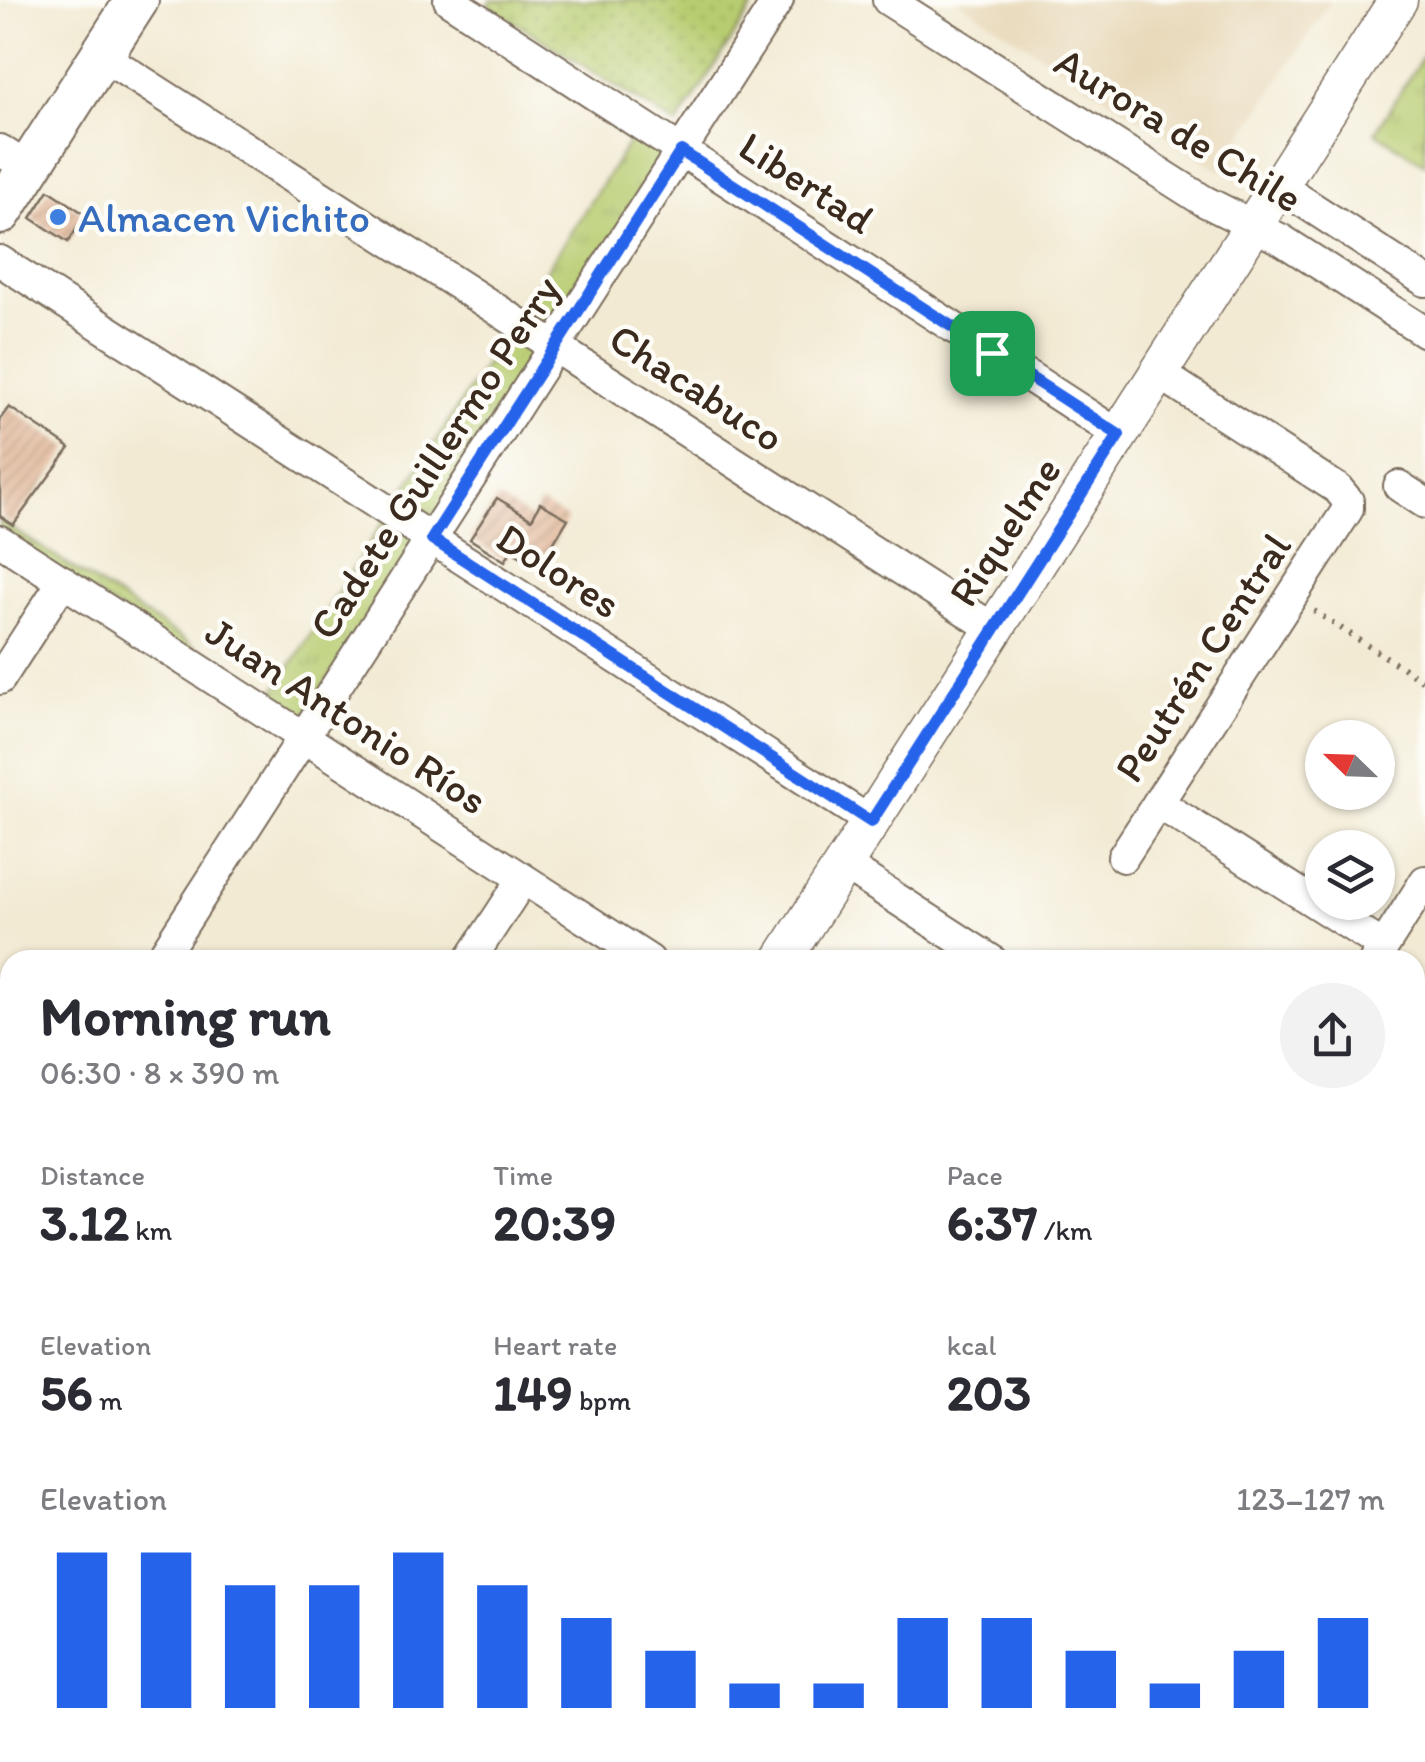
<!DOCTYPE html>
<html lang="en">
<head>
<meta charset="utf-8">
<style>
  :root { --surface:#fff; --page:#f2f2f3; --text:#2b2b33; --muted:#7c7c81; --accent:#2563eb }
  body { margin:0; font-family:Itim,sans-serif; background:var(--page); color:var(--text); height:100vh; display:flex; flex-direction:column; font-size:38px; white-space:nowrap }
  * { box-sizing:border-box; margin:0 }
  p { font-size:32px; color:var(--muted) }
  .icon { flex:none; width:55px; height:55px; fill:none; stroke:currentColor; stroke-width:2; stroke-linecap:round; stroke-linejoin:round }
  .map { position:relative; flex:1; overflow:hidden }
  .details { position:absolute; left:0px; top:950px; width:1425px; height:812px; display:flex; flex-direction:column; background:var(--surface); border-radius:30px 30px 0 0; box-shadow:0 2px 8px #0004 }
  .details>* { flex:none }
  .needle { width:65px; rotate:293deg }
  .controls { position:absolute; left:1305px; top:720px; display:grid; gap:20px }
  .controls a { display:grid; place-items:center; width:90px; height:90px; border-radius:50%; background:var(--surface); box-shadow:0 2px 8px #0004; font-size:50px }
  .pin { position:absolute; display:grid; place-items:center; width:85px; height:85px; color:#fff; margin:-42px; border-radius:20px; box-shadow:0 5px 15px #0006 }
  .round { display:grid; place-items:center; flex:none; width:105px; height:105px; border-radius:52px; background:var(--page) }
  .overview { display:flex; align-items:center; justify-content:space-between; height:170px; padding:0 40px }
  h1 { font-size:55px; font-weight:700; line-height:75px }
  .figures { display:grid; grid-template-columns:repeat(3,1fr); gap:15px; height:170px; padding:10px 40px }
  .figures div { display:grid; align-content:center }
  .figures b { font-size:50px; font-weight:700 }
  .figures small { font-size:28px; font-weight:400 }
  .figures p { font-size:28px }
  .chart { height:280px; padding:20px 40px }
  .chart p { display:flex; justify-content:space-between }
  .chart svg { width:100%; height:180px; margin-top:10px; stroke:var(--accent); stroke-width:6 }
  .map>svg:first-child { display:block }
  .built { fill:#e8d9ba }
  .grass { fill:url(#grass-tufts); stroke:#797b47; stroke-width:2.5 }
  .park { fill:url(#park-dots); stroke:#797b47; stroke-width:2.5 }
  .pitch { fill:#b7cc70; stroke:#797b47; stroke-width:2.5 }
  .building { fill:url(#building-hatch) }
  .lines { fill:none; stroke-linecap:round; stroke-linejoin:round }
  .minor-casing { stroke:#7b6d5d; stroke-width:34 }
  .tertiary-casing { stroke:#7b6d5d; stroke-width:41 }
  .secondary-casing { stroke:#7b6d5d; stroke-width:46 }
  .path { stroke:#7b6d5d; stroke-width:6; stroke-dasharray:2.5 8; stroke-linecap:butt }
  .minor { stroke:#fff; stroke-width:30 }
  .tertiary { stroke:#fff; stroke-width:38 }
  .secondary { stroke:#fff; stroke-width:42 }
  .route-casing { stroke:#fff; stroke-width:20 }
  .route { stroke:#2563eb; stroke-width:12 }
  .shop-dot { fill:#3f7fe0; stroke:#fdfcf7; stroke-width:4 }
  .labels { text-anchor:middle; stroke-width:9; stroke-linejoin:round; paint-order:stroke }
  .street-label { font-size:42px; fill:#3b2a1e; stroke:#fdfcf7 }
  .shop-label { font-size:42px; fill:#366cbe; stroke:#fdfcf7; text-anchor:start }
</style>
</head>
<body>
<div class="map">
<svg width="1425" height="1762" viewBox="0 0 1425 1762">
  <defs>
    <pattern id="grass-tufts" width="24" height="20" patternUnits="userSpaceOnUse" patternTransform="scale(2.5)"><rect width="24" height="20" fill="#b7cc70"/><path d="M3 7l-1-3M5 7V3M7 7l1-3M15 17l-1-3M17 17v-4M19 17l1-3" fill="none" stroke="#9eaf61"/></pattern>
    <pattern id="park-dots" width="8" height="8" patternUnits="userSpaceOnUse" patternTransform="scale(2.5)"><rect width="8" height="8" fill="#b7cc70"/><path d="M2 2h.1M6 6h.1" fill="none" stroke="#9eaf61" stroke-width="1.8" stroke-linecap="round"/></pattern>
    <pattern id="building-hatch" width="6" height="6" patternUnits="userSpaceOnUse" patternTransform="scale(2.5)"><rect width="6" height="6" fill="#e0b494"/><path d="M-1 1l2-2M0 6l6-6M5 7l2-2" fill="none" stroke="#b79378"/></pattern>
  </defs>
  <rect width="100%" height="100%" fill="#fdfcf7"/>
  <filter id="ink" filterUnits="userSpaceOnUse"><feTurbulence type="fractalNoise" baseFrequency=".01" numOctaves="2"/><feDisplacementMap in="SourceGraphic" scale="20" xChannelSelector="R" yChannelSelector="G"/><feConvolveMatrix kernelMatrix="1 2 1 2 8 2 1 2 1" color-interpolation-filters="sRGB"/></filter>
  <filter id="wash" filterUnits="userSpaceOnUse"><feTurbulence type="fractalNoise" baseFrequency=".0048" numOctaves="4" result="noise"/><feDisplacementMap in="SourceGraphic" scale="40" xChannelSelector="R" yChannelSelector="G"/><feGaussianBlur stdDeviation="2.25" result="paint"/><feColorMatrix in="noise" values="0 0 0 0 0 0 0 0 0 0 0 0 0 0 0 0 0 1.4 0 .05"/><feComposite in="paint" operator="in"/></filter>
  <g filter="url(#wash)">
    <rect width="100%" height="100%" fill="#f2ead3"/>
    <g class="built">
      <path d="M957,0H1331L1220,171Z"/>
      <path d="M10,1668V1752H642L657,1762H0V1684Z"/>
    </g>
    <g class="grass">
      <path d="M1425,53V164L1375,132Z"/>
      <path d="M633,136L670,153L298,726L0,533V521L271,696Z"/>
      <path d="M0,1288L10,1294V1380L0,1373Z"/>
    </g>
    <path class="park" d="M491,0H757L677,125L488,5Z"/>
    <path class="pitch" d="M1415,1156L1425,1163V1268L1415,1262Z"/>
    <g id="blocks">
      <g class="building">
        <path d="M49,190L86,215L68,242L31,218Z"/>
        <path d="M9,407L70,448L13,525L0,516V419Z"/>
        <path d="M497,498L532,519L540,503L568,519L539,567L511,551L505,561L470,539Z"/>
        <path d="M152,1752H322L337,1762H146Z"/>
        <path d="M350,1752H396L411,1762H365Z"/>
        <path d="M419,1752H459L453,1762H413Z"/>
        <path d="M509,1752H599L614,1762H523Z"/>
      </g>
    </g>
  </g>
  <g filter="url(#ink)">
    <use href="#blocks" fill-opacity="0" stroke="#7b6d5d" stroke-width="2.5"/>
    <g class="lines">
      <g class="minor-casing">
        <g id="minor">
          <path d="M449,0L1119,435"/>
          <path d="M888,0L1204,201L1282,240L1425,332"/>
          <path d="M101,55L994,629"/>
          <path d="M0,150L29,169"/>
          <path d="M1279,186L1425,281"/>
          <path d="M0,261L871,822"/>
          <path d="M1399,486L1425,503"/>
          <path d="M0,541L649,960"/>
          <path d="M0,679L63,581"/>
          <path d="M1158,803L1383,946"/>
          <path d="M1123,857L1348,509V501L1338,489L1159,373"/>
          <path d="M843,864L991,960"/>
          <path d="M160,960L778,0"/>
          <path d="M470,960L523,879"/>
          <path d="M1375,960L1425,881"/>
          <path d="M1415,1101L1425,1107"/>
          <path d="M0,1210L10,1194"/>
          <path d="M1415,1310L1425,1316"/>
          <path d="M1415,1514L1425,1521"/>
          <path d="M0,1581L10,1565"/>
          <path d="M1415,1719L1425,1726"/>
          <path d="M1156,1752L1171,1762"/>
          <path d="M865,1762L871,1752"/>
        </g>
      </g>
      <g class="tertiary-casing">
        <g id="tertiary">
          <path d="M782,960L1398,0"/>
          <path d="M0,1260L10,1267"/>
          <path d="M768,1752L782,1762"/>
        </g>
      </g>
      <g class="secondary-casing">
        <path id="secondary" d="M0,213L137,0"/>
      </g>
      <path class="path" d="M1314,611L1425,682"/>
      <use href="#minor" class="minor"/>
      <use href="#tertiary" class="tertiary"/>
      <use href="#secondary" class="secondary"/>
    </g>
  </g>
  <g class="lines" filter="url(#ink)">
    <g class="route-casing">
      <path id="route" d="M681,151L1119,435L871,822L432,539Z"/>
    </g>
    <use href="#route" class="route"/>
  </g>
  <circle class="shop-dot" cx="58" cy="217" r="10"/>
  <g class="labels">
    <g class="street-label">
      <text transform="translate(1179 129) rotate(31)" y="15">Aurora de Chile</text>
      <text transform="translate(807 182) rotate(33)" y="15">Libertad</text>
      <text transform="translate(697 387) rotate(33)" y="15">Chacabuco</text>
      <text transform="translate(434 457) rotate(-57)" y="15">Cadete Guillermo Perry</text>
      <text transform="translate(1004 531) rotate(-57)" y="15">Riquelme</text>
      <text transform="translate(559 570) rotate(33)" y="15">Dolores</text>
      <text transform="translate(1202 657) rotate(-57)" y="15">Peutrén Central</text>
      <text transform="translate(347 715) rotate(33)" y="15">Juan Antonio Ríos</text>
    </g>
    <g class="shop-label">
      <text x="78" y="232">Almacen Vichito</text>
    </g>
  </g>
</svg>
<div class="controls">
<a><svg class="needle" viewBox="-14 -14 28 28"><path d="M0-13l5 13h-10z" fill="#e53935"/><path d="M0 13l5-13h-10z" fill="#7c7c81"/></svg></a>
<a><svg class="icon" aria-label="layers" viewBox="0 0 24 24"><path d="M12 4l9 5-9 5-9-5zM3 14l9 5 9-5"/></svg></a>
</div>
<div class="pin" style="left:992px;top:353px;background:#1e9e55"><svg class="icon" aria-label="arrive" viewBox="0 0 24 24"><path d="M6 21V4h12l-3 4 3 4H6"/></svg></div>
<section class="details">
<div class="overview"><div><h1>Morning run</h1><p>06:30 · 8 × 390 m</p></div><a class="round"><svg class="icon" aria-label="share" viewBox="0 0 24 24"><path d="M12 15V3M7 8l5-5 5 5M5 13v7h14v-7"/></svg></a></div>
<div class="figures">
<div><p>Distance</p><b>3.12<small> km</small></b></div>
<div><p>Time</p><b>20:39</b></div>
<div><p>Pace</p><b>6:37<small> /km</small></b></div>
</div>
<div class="figures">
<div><p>Elevation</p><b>56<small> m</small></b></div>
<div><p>Heart rate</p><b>149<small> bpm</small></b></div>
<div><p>kcal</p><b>203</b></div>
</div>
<div class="chart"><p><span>Elevation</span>123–127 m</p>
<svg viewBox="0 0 160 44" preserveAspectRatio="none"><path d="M5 44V6M15 44V6M25 44V14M35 44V14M45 44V6M55 44V14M65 44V22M75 44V30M85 44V38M95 44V38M105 44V22M115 44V22M125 44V30M135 44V38M145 44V30M155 44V22"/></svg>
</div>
</section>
</div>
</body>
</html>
